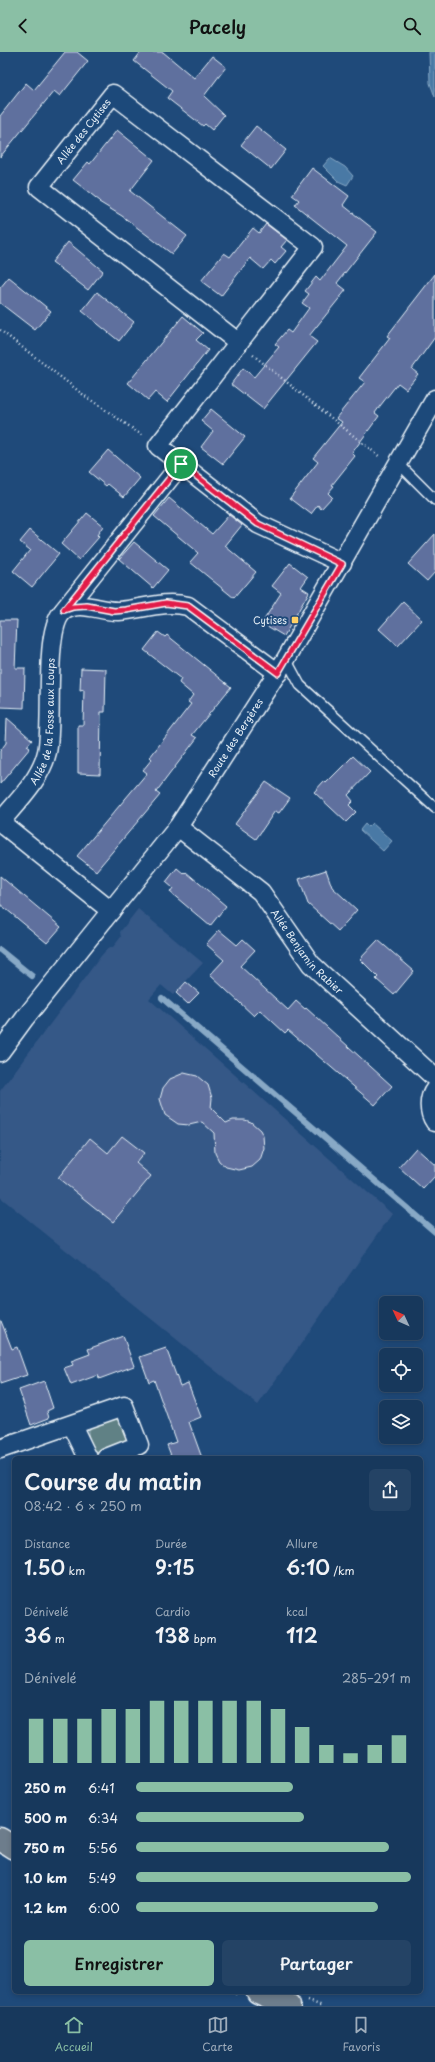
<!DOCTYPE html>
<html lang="fr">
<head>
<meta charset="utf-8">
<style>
  :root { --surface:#17385c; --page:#244365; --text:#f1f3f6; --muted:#9eacbb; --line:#365272; --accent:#8abfa5 }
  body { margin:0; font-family:"Playpen Sans",sans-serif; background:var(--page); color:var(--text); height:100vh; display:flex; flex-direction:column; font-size:15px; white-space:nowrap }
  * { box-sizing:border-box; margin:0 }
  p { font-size:13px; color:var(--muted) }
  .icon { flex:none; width:22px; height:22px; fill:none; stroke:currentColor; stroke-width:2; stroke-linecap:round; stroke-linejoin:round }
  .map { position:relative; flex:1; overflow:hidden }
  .drawer { position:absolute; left:12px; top:1404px; width:411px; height:538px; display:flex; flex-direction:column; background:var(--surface); border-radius:6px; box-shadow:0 2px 6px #0003,0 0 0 1px var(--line) }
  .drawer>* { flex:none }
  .needle { width:26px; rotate:314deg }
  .tools { position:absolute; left:379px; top:1244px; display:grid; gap:8px }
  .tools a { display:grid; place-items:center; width:44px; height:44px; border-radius:6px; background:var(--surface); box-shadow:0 2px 6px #0003,0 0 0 1px var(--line); font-size:20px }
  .pin { position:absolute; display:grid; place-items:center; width:34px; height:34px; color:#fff; margin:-17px; border:2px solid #fff; border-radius:50%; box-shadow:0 1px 4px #0007 }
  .round { display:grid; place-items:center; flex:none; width:42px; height:42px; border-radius:6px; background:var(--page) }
  .summary { display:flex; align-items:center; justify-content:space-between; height:68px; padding:0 12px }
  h1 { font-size:22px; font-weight:600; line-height:30px }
  .metrics { display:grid; grid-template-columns:repeat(3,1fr); gap:6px; height:68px; padding:4px 12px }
  .metrics div { display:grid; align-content:center }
  .metrics b { font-size:20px; font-weight:600 }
  .metrics small { font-size:11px; font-weight:400 }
  .metrics p { font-size:11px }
  .chart { height:112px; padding:8px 12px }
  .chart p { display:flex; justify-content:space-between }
  .chart svg { width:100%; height:72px; margin-top:4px; stroke:var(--accent); stroke-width:6 }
  .action { display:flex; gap:8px; margin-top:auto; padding:8px 12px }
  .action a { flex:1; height:46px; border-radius:6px; background:var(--accent); color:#111; font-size:16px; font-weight:600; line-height:46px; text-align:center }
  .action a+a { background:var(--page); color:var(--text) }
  ul { padding:0 12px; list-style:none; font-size:13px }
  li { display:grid; grid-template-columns:64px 48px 1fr; align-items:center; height:30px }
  li i { height:10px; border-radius:5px; background:var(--accent) }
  header { display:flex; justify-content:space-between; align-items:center; height:52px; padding:0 12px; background:var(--accent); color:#111; font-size:18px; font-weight:600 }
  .tab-bar { display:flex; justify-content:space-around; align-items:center; height:56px; border-top:1px solid var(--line); background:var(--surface); font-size:11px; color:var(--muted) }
  .tab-bar a { display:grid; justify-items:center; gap:2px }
  .tab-bar .on { color:var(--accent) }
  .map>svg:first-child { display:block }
  .built { fill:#365887 }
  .green { fill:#608185; stroke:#a4b9be }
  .water { fill:#4879a5; stroke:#88a9c6 }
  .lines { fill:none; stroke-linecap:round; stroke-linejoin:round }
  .stream { stroke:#88a9c6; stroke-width:6 }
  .building { fill:#5f6f9e; stroke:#e8f1f8 }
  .service-casing { stroke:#e8f1f8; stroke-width:12 }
  .minor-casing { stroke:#e8f1f8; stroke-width:21 }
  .primary-casing { stroke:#e8f1f8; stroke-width:25 }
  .path { stroke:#e8f1f8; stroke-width:2.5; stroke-dasharray:1 3; stroke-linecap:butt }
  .service { stroke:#1f4a7a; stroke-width:9 }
  .minor { stroke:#1f4a7a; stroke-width:18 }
  .primary { stroke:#6d7d8c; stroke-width:22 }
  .route-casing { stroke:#fff; stroke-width:8 }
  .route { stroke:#e11d48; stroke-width:5 }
  .poi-dot { fill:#ffd166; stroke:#1f4a7a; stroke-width:1.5 }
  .labels { text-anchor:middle; stroke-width:4; stroke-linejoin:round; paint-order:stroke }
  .street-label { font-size:10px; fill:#e8f1f8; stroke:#1f4a7a }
  .poi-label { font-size:10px; fill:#e8f1f8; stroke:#1f4a7a; text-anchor:end }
</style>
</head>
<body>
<header><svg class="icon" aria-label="back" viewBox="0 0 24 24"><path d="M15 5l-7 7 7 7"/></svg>Pacely<svg class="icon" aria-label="search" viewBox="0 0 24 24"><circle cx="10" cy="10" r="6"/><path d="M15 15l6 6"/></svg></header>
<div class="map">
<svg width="435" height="1954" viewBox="0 0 435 1954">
  <rect width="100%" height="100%" fill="#1f4a7a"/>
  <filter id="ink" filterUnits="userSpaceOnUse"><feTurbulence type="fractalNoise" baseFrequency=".025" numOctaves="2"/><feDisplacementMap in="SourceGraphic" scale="8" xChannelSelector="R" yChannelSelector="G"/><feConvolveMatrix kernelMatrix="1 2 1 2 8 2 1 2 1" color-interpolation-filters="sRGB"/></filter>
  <g filter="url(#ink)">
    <path class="built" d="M138,857L203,911L173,943L161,933L149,947L392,1162L258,1353L0,1145V1039L101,904L109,895H113L121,885L120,880Z"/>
    <path class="green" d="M118,1363L123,1367L129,1388L102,1401H97C91,1395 87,1383 88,1375Z"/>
    <g class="water">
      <path d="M429,0H435V45L430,31Z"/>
      <path d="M330,106L345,115L353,124L347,133L338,129L323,114Z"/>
      <path d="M372,771L392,789L383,799L360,778L365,772L368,775Z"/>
    </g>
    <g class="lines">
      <g class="stream">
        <path d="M0,898L32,924"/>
        <path d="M162,946L435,1180"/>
      </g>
    </g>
    <g class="building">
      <path d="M65,0H77L88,9L60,44L54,39L0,105V64L26,31L34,38Z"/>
      <path d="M141,0H163L194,26L212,4L226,15L204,44L224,63L212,78L205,72L203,74L167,46L172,39L134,9Z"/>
      <path d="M256,74L286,98L271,117L241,93Z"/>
      <path d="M117,78L154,108L130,139L187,184L172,202L122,164L99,150L100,149L73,128L88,110L90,112Z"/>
      <path d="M312,116L349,144L343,153L377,180L337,231L346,238L309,284L317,290L263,357L231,332L243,316L254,325L273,302L279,295L275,292L287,278L291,281L309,256L302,251L309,242L305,239L316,225L320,229L347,194L295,153L299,148L292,143Z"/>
      <path d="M266,172L287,188L281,195L286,199L275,212L271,208L263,217L250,206L221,244L201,229L224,201L230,205L253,176L259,181Z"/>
      <path d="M68,190L103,219L88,238L52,210Z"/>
      <path d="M435,222V285L412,317L418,322L406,337L398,331L380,354L375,361L379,364L352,401L355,404L332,433L334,434L328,441L332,445L321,457L318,453L311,462L290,446L318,410L313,406L342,370L336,366L365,330L359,326L390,286L387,284Z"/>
      <path d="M9,225L51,259L35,278L0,251V236Z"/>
      <path d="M97,240L134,270L119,289L82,259Z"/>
      <path d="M183,264L203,281L196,288L208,298L167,350L155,340L148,348L128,331Z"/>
      <path d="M211,357L245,385L223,412L201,395L213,379L201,369Z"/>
      <path d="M108,398L140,426L124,445L108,432L106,434L89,420Z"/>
      <path d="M169,446L212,482L229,463L242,473L225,494L256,520L234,546L190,510L198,501L154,464Z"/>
      <path d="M87,461L103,474L97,483L99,485L79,508L61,492Z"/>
      <path d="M30,478L59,502L32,535L13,519L30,498L20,490Z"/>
      <path d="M435,482V520L427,529L408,512Z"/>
      <path d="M134,490L168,518L153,536L119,507Z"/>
      <path d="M290,511L308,525L301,535L309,540L284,584L262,571L281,541L272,534Z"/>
      <path d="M403,550L422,568L398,594L379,577Z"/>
      <path d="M0,568H17L15,616H25L24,656L0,655Z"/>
      <path d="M158,580L165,585L167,583L231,635L192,683L197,686L156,740L160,743L96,819L77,804L147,721L143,718L152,707L150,705L191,652L188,650L193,643L179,631L181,627L144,598Z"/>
      <path d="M81,616L106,617L105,660H101L100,722L78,721V673H83L84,638L80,639Z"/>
      <path d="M7,666L32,688L27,694L30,696L0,732V699L6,691Z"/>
      <path d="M353,704L370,720L348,743L353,749L349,753L356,760L346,770L314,740L324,729L326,731Z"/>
      <path d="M266,730L290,746L279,761L275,759L256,787L235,772Z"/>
      <path d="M177,816L184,822L186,820L226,854L210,874L170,840L173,836L166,830Z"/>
      <path d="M326,818L332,835L357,858L338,879L308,852L299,827Z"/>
      <path d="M0,824L61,875L47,891L0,852Z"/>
      <path d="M219,878L237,893L243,887L255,898L240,914L288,958L296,949L305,957L306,956L392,1034L375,1053L288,978L285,981L260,958L254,964L210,923L224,908L206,892Z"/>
      <path d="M378,888L414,919L394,943L376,927L378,925L360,907Z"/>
      <path d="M186,930L199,941L188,952L176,941Z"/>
      <path d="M184,1021L197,1024L208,1033L212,1046L211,1056L226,1071L233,1068H245L251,1070L260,1078L263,1084L264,1096L260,1108L252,1115L239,1118L226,1115L219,1109L215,1101L214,1081L202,1070L189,1073L178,1072L165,1063L160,1047L163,1036L170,1027Z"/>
      <path d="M122,1084L144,1101L136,1111L151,1124L113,1170L58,1126L90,1086L108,1101Z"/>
      <path d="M416,1096L435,1113V1124L423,1137L399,1115Z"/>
      <path d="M0,1269H1L12,1297L17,1295L27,1323L0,1332Z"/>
      <path d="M123,1284L134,1314L99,1327L98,1323L71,1333L64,1316L73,1313L71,1309L90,1302L88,1297Z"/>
      <path d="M166,1296L180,1334L188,1331L201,1365L189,1370L202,1406H172L167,1393L176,1390L154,1328L149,1330L140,1305Z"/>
      <path d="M44,1329L53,1356L47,1359L49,1366L31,1373L19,1338Z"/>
    </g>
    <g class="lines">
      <g class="service-casing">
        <g id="service">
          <path d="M399,412L435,448"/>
          <path d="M286,607L300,633L435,756"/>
        </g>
      </g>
      <g class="minor-casing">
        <g id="minor">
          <path id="s1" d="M239,291L39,135L113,42L313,195L158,394L258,472L342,511"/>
          <path d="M64,558L181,412"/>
          <path id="s2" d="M178,775L261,840L311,912L435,1026"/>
          <path id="s3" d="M111,859L0,770C17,750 41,727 47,700C54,671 42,572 65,558C81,548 102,560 119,559C143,557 164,548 188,554L278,621"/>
          <path id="s4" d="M0,1000L25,966L178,775L286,607L435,347"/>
          <path d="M435,1037C428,1046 428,1060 435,1070"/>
          <path d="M72,1373L88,1406"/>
          <path d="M0,1397L124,1354L139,1393L106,1406"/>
        </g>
      </g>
      <g class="primary-casing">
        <g id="primary">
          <path d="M0,1787L14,1796"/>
          <path d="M258,1940L289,1954"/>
        </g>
      </g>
      <g class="path">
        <path d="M0,278L85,344L142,383"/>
        <path d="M253,303L380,405"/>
        <path d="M232,1940L238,1943"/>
        <path d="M308,1949L323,1954"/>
      </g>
      <use href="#service" class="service"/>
      <use href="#minor" class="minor"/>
      <use href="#primary" class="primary"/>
    </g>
  </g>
  <g class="lines" filter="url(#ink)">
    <g class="route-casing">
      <path id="route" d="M181,412L258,472L342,512L278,621L188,554L166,551L126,558L114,559L87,554L73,555L64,558Z"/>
    </g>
    <use href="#route" class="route"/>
  </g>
  <rect class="poi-dot" x="291" y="564" width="8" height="8" rx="2"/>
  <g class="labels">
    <g class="street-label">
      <text dy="4" stroke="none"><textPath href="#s1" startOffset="325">Allée des Cytises</textPath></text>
      <text dy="4" stroke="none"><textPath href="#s3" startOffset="257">Allée de la Fosse aux Loups</textPath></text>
      <text dy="4" stroke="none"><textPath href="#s4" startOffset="393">Route des Bergères</textPath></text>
      <text dy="4" stroke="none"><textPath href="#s2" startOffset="181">Allée Benjamin Rabier</textPath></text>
    </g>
    <g class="poi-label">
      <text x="287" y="572">Cytises</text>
    </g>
  </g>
</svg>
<div class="tools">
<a><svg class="needle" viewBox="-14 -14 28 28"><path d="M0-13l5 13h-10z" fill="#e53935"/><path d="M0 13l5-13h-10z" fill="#9eacbb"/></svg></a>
<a><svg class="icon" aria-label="locate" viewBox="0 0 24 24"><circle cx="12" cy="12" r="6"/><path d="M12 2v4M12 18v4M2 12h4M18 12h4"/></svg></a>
<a><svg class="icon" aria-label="layers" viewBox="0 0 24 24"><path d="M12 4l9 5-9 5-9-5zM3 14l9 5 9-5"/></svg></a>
</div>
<div class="pin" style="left:181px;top:412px;background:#1e9e55"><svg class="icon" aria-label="arrive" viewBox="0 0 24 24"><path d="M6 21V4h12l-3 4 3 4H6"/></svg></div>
<section class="drawer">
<div class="summary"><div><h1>Course du matin</h1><p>08:42 · 6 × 250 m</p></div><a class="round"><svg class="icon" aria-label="share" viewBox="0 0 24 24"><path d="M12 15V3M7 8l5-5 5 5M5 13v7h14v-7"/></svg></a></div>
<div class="metrics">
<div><p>Distance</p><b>1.50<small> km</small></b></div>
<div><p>Durée</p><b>9:15</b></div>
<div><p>Allure</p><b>6:10<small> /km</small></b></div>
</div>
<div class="metrics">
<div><p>Dénivelé</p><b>36<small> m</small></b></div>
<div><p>Cardio</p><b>138<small> bpm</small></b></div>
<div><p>kcal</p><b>112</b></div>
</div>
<div class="chart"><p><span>Dénivelé</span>285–291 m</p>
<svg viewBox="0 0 160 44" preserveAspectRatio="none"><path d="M5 44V17M15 44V17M25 44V17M35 44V11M45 44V11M55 44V6M65 44V6M75 44V6M85 44V6M95 44V6M105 44V11M115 44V22M125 44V33M135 44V38M145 44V33M155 44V27"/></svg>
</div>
<ul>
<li><b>250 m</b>6:41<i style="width:57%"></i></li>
<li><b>500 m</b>6:34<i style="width:61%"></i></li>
<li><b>750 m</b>5:56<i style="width:92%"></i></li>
<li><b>1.0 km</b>5:49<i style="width:100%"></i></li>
<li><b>1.2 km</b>6:00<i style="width:88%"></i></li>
</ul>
<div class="action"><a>Enregistrer</a><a>Partager</a></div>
</section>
</div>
<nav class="tab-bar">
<a class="on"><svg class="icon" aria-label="home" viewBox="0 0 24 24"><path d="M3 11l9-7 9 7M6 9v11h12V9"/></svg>Accueil</a>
<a><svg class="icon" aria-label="map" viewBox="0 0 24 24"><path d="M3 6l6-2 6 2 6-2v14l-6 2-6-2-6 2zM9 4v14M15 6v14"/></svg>Carte</a>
<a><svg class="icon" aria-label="saved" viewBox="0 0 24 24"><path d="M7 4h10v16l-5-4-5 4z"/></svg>Favoris</a>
</nav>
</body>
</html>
